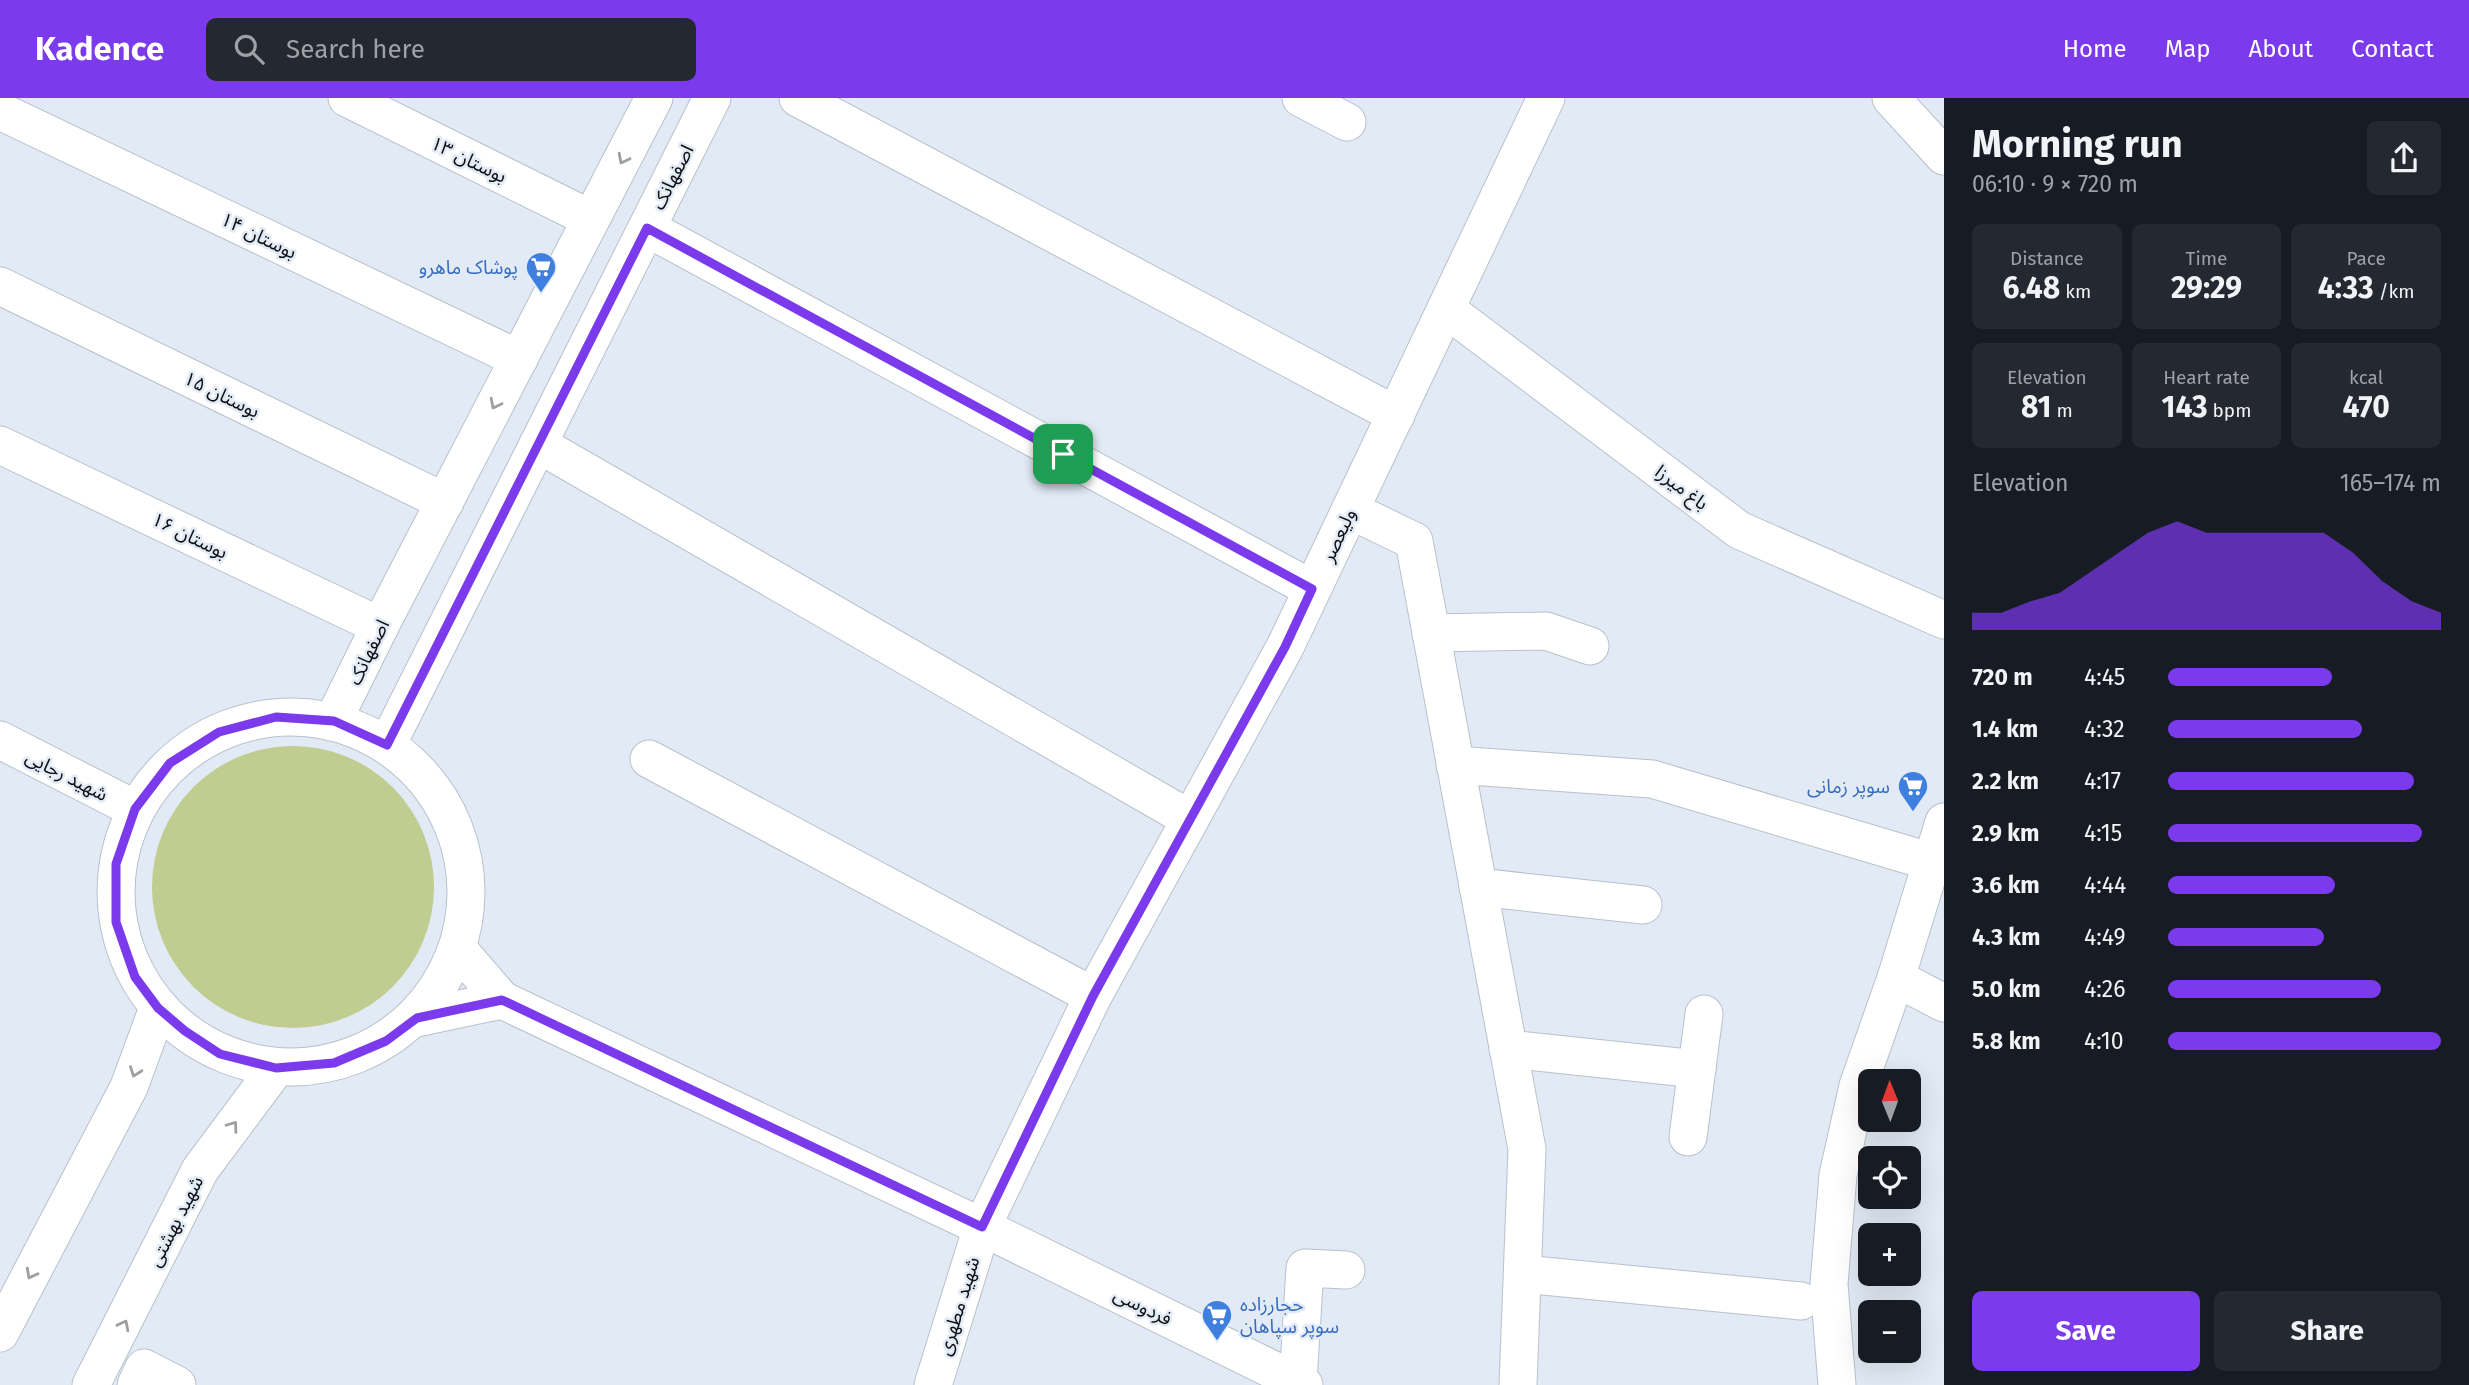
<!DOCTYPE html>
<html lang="en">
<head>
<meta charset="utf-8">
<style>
  :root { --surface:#171b24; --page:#242831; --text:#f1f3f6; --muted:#9ea1a6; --accent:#7c3aed }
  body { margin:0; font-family:"Fira Sans","Noto Sans Arabic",sans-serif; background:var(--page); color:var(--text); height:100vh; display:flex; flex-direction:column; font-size:26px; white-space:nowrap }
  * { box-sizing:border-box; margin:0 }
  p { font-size:23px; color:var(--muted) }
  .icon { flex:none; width:38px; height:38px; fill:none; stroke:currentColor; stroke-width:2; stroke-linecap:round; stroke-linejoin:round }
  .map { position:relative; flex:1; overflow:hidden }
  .details { display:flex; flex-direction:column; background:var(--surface); width:525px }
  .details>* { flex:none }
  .needle { width:46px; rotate:359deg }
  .controls { position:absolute; left:1858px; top:971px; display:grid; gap:14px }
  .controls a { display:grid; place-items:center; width:63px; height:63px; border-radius:10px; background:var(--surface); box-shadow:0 7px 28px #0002; font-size:35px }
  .pin { position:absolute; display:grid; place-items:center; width:60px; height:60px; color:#fff; margin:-30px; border-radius:14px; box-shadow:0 4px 10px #0006 }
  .round { display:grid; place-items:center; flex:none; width:74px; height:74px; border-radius:10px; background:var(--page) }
  .summary { display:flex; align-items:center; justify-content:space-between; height:119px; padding:0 28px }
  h1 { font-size:38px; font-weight:700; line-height:52px }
  .metrics { display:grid; grid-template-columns:repeat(3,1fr); gap:10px; height:119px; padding:7px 28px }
  .metrics div { display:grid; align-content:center; border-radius:10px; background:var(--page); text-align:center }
  .metrics b { font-size:30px; font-weight:700 }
  .metrics small { font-size:19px; font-weight:400 }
  .metrics p { font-size:19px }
  .chart { height:196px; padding:14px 28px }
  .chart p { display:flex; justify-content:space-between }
  .chart svg { width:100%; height:126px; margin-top:7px; fill:var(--accent); opacity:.7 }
  .action { display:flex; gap:14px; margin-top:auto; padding:14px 28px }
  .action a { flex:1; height:80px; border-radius:10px; background:var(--accent); color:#fff; font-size:28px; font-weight:700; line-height:80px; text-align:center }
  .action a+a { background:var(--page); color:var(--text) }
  ul { padding:0 28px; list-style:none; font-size:23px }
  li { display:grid; grid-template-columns:112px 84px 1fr; align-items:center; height:52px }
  li i { height:18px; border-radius:9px; background:var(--accent) }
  header { display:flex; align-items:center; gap:42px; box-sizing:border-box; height:98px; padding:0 35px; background:var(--accent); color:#fff }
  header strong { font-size:33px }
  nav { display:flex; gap:38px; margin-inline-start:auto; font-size:24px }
  .search { width:490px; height:63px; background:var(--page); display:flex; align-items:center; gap:18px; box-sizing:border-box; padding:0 24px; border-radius:10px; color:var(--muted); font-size:26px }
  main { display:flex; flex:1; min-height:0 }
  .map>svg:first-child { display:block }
  .green { fill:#c0cc90 }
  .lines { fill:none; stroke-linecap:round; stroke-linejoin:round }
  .minor-casing { stroke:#b8c1ca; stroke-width:39 }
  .minor { stroke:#fff; stroke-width:37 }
  .oneway { stroke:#9e9fa1 }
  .route-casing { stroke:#fff; stroke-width:14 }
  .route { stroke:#7c3aed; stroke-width:9 }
  .labels { text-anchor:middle; stroke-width:5; stroke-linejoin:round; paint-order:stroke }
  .street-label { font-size:19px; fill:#0d1013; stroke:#e2ebf5 }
  .shop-label { font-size:19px; fill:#366cbe; stroke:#e2ebf5; text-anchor:end }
</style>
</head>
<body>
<header>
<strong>Kadence</strong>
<div class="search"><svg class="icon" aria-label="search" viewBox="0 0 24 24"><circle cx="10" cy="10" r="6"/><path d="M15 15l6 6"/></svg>Search here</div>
<nav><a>Home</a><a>Map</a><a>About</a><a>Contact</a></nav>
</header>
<main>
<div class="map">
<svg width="1944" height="1287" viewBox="0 0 1944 1287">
  <rect width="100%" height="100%" fill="#e2ebf5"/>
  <circle class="green" cx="293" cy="789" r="141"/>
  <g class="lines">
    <g class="minor-casing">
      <g id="minor">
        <path d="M347,0L591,121"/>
        <path d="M798,0L1396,317"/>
        <path d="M1301,0L1347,24"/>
        <path d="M1891,0L1944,58"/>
        <path d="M0,13L519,261"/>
        <path d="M647,130L1312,491"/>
        <path d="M0,188L445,404"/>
        <path d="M1446,211L1739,432L1944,522"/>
        <path d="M538,346L1190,721"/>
        <path d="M0,347L380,528"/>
        <path d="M1350,412L1414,443L1527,1051L1518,1287"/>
        <path d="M1431,535L1546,533L1590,548"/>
        <circle cx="291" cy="794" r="175"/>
        <path d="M333,623L380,528L654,0"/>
        <path d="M0,642L135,711"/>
        <path d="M387,647L712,0"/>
        <path d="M649,661L1093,898"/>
        <path d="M1455,667L1652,681L1932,764L1944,769"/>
        <path d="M1478,789L1643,807"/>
        <path d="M458,851L502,902L982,1129L1304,1287"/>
        <path d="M1896,880L1944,905"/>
        <path d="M417,920L502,902"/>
        <path d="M1508,951L1697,971"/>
        <path d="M1688,1039L1704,916"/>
        <path d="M1523,1176L1801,1203"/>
        <path d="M0,1235L129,989L158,910"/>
        <path d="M1298,1284L1305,1170L1346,1172"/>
        <path d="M91,1287L200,1072L276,970"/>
        <path d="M136,1287L144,1270L177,1287"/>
        <path d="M933,1287L982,1129L1093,898L1285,549L1546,0"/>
        <path d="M1837,1287L1829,1186L1838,1077L1858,988L1896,880L1944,724"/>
      </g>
    </g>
    <use href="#minor" class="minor"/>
  </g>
  <defs><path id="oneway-chevron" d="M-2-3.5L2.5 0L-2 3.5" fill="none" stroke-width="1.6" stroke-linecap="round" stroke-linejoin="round" transform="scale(1.75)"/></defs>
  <g class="oneway">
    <use href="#oneway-chevron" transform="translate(623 61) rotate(117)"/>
    <use href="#oneway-chevron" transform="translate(495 306) rotate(117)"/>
    <use href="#oneway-chevron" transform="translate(135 974) rotate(110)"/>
    <use href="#oneway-chevron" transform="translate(233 1028) rotate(-54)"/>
    <use href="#oneway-chevron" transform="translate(31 1176) rotate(118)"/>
    <use href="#oneway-chevron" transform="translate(124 1227) rotate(-63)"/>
  </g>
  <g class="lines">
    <g class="route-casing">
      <path id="route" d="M647,130L1312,491L1285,549L1093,898L982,1129L502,902L417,920L386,943L334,965L276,970L220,956L185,933L158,910L135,879L116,824V766L135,711L170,665L219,634L276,619L334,623L387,647Z"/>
    </g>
    <use href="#route" class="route"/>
  </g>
  <defs>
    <g id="supermarket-pin" transform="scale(1.575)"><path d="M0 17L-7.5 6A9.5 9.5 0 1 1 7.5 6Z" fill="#3f7fe0" stroke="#e2ebf5"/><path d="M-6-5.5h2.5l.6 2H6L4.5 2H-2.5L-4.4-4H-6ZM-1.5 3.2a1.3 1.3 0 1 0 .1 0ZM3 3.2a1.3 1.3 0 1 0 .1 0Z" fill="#fff"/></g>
  </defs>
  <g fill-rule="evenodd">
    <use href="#supermarket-pin" x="541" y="169"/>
    <use href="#supermarket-pin" x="1913" y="688"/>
    <use href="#supermarket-pin" x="1217" y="1217"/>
  </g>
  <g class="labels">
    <g class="street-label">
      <text transform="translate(469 61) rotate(26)" y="7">بوستان ۱۳</text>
      <text transform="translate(672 79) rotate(-63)" y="7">اصفهانک</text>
      <text transform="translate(259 137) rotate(26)" y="7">بوستان ۱۴</text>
      <text transform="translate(222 296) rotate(26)" y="7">بوستان ۱۵</text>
      <text transform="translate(1682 389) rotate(37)" y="7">باغ میرزا</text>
      <text transform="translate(190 437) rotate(26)" y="7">بوستان ۱۶</text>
      <text transform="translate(1338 437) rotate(-65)" y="7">ولیعصر</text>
      <text transform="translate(368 554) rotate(-64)" y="7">اصفهانک</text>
      <text transform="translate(67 677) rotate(27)" y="7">شهید رجایی</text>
      <text transform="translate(175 1123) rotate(-63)" y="7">شهید بهشتی</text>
      <text transform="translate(958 1208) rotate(-73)" y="7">شهید مطهری</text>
      <text transform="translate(1143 1208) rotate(26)" y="7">فردوسی</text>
    </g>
    <g class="shop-label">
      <text x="518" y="176">پوشاک ماهرو</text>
      <text x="1890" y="695">سوپر زمانی</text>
      <text x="1240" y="1213" text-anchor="start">حجارزاده<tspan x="1240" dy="22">سوپر سپاهان</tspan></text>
    </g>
  </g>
</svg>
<div class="controls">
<a><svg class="needle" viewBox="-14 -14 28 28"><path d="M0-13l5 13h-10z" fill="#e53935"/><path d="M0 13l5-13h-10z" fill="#9ea1a6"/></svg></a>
<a><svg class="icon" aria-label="locate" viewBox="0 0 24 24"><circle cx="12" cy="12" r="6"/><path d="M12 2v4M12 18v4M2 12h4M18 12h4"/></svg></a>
<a>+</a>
<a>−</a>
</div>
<div class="pin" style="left:1063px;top:356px;background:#1e9e55"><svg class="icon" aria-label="arrive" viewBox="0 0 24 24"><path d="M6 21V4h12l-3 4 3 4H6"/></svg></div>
</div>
<section class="details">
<div class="summary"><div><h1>Morning run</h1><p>06:10 · 9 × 720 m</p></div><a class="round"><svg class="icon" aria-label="share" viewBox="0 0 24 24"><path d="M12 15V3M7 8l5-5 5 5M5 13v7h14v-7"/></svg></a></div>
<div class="metrics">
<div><p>Distance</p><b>6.48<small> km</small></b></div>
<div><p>Time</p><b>29:29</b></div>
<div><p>Pace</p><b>4:33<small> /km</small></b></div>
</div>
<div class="metrics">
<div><p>Elevation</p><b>81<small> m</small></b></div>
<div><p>Heart rate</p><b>143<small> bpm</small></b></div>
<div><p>kcal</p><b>470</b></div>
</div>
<div class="chart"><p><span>Elevation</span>165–174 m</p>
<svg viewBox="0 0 160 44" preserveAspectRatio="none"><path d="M0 44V38L10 38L20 34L30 31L40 24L50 17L60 10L70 6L80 10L90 10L100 10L110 10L120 10L130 17L140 27L150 34L160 38V44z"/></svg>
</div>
<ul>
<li><b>720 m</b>4:45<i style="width:60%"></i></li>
<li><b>1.4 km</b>4:32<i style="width:71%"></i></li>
<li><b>2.2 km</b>4:17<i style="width:90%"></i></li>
<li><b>2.9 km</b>4:15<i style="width:93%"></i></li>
<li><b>3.6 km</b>4:44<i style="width:61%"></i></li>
<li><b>4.3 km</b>4:49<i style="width:57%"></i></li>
<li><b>5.0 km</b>4:26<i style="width:78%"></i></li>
<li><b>5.8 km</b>4:10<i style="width:100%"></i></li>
</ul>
<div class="action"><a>Save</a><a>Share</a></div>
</section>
</main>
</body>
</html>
